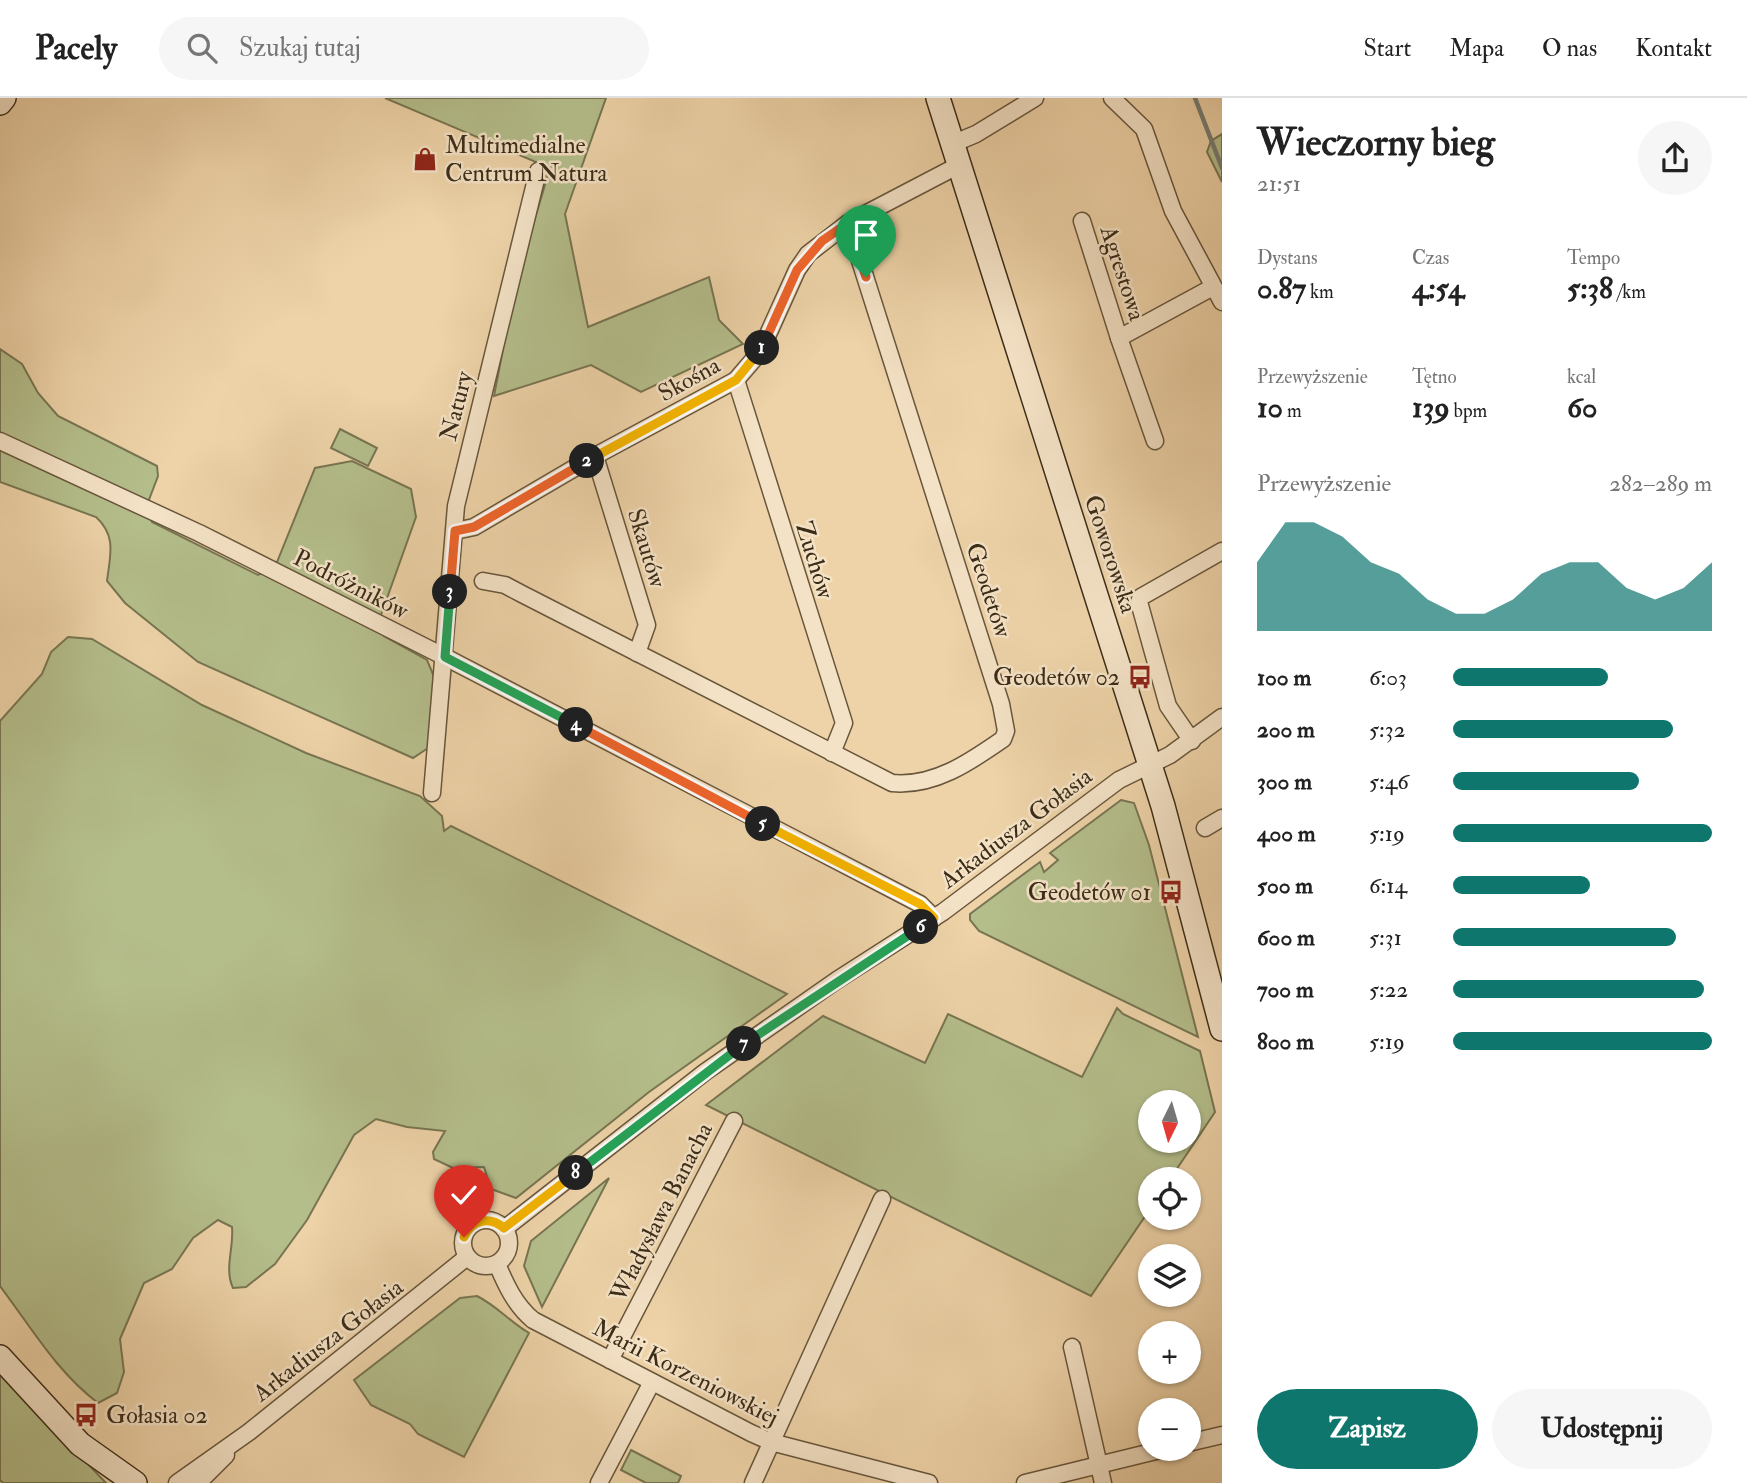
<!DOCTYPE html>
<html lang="pl">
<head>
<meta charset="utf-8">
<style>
  :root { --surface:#fff; --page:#f6f6f6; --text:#222; --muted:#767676; --line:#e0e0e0; --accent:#0f766e }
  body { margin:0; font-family:"IM FELL Double Pica",serif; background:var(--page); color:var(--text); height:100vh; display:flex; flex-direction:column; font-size:26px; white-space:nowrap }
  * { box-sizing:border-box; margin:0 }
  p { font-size:23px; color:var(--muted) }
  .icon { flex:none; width:38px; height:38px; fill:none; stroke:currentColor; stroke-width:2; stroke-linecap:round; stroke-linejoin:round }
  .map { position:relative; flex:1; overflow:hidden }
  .side { display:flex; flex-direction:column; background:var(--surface); width:525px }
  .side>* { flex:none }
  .needle { width:46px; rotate:185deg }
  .buttons { position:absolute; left:1138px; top:992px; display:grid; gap:14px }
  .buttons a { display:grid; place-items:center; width:63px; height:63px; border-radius:50%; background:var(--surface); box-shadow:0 2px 5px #0004; font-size:35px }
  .pin { position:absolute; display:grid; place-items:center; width:60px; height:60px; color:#fff; margin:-72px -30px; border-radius:50% 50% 50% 0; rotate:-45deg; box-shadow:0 0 7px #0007 }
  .pin .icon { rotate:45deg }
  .km { position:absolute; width:35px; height:35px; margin:-18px; border-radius:50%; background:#222; color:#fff; font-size:19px; line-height:35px; text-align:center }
  .round { display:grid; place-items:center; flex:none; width:74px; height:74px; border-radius:37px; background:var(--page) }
  .overview { display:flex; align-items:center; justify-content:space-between; height:119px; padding:0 35px }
  h1 { font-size:38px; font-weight:700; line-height:52px }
  .stats { display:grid; grid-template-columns:repeat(3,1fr); gap:10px; height:119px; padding:7px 35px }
  .stats div { display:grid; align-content:center }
  .stats b { font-size:30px; font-weight:700 }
  .stats small { font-size:19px; font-weight:400 }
  .stats p { font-size:19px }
  .chart { height:196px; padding:14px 35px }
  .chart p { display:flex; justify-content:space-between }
  .chart svg { width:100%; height:126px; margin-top:7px; fill:var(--accent); opacity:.7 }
  .primary-button { display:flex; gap:14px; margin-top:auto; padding:14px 35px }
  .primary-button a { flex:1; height:80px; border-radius:42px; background:var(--accent); color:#fff; font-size:28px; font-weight:700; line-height:80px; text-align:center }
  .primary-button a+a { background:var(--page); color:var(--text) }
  ul { padding:0 35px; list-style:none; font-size:23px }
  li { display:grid; grid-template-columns:112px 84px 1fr; align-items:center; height:52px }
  li i { height:18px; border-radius:9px; background:var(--accent) }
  header { display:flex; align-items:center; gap:42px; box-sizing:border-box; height:98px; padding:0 35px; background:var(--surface); border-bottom:2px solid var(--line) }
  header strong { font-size:33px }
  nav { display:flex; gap:38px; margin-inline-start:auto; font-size:24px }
  .search { width:490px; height:63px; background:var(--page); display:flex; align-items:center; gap:18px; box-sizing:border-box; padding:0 24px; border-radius:38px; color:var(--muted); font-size:26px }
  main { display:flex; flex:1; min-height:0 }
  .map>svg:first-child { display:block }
  .green { fill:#b4be8b; stroke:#787552; stroke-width:2; fill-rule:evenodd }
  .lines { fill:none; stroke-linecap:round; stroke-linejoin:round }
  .stream { stroke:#767e75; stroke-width:4.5 }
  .street-casing { stroke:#68563c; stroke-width:19 }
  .secondary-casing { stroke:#3b2c18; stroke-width:26 }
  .street { stroke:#f4e2c6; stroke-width:16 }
  .secondary { stroke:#f4e2c6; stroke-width:23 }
  .split-1-casing { stroke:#fff; stroke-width:14 }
  .split-2-casing { stroke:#fff; stroke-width:14 }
  .split-3-casing { stroke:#fff; stroke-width:14 }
  .split-4-casing { stroke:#fff; stroke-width:14 }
  .split-5-casing { stroke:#fff; stroke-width:14 }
  .split-6-casing { stroke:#fff; stroke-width:14 }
  .split-7-casing { stroke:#fff; stroke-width:14 }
  .split-8-casing { stroke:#fff; stroke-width:14 }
  .split-9-casing { stroke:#fff; stroke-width:14 }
  .split-1 { stroke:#f0652b; stroke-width:9 }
  .split-2 { stroke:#f5b400; stroke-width:9 }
  .split-3 { stroke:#f0652b; stroke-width:9 }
  .split-4 { stroke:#22a559; stroke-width:9 }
  .split-5 { stroke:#f0652b; stroke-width:9 }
  .split-6 { stroke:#f5b400; stroke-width:9 }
  .split-7 { stroke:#22a559; stroke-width:9 }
  .split-8 { stroke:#22a559; stroke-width:9 }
  .split-9 { stroke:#f5b400; stroke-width:9 }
  .labels { text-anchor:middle; stroke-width:5; stroke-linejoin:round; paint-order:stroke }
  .poi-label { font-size:24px; fill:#3b2c18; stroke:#f4e2c6; text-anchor:start }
  .street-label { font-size:24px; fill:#3b2c18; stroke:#f4e2c6 }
</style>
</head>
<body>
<header>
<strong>Pacely</strong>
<div class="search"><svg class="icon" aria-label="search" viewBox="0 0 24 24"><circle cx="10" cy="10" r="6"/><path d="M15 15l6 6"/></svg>Szukaj tutaj</div>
<nav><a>Start</a><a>Mapa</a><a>O nas</a><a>Kontakt</a></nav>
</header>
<main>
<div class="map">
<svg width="1222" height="1385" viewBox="0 0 1222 1385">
  <rect width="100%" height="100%" fill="#eed3a8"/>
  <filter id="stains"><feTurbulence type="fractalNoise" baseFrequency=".00286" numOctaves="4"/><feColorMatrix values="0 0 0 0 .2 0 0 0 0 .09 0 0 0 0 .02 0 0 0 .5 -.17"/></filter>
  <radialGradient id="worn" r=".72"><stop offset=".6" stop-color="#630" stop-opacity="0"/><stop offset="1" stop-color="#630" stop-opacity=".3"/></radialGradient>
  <g class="green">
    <path d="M385,0H606L565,116L588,229L709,179L719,222L743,246L641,294L591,267L494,298L516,184L550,70Z"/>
    <path d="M1222,36V84L1207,54L1211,43Z"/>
    <path d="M0,251L22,266L38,295L58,318L157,368L158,378L147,407L152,424L258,477L275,469L315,370L352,363L411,391L416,419L381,517L384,538L427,562L435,581L431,648L413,660L198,564L125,505L107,483C110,458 117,438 96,419L0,384Z"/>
    <path d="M340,331L377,350L368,368L331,350Z"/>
    <path d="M68,539L92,541L202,607L306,655L420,698L442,718L444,733L451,728L787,896L649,994L516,1100L491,1091L484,1069L453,1070L434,1061L433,1054L445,1033L407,1029L376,1021L354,1037L307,1122L275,1166L246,1189L233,1190C224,1171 234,1150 232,1129L218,1122L193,1140L172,1171L144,1185L120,1241L124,1274L117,1295L98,1305C56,1273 31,1229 0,1188V623L42,576L51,554Z"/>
    <path d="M1121,702L1134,705L1149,747L1198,939L979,833L970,822V816L1040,764L1044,774L1058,762L1050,755Z"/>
    <path d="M1117,910L1123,916L1200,953L1215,1014L1170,1081L1150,1082V1111L1091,1198L706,1007L823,918L925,965L948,916L1082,979ZM1150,1004H1188V1043H1150Z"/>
    <path d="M609,1080L542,1209L524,1168L531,1143Z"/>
    <path d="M477,1198C497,1208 510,1224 529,1235L464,1359L418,1336L410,1326L371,1307L354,1282L460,1200Z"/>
    <path d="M0,1272L13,1287L106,1385H3L0,1382Z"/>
    <path d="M631,1352L681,1378L678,1385H646L621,1372Z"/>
  </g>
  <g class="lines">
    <path class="stream" d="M1195,0L1222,70"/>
    <g class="street-casing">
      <g id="street">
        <path d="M1112,0L1144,31L1173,113L1222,204"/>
        <path d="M952,46L976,36L1035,0"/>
        <path d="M1082,123L1119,240"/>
        <path d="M736,282L844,625L832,655"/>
        <path d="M0,343L199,435L445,559L920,806L934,820"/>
        <path d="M1155,343L1119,240L1213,189"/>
        <path d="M595,358L647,527L637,555"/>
        <path d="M455,433L474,429L595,358L736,282L760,254L797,172L808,156L848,125L959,67"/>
        <path d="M483,483L505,487L522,496L892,685C934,689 970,664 1003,641L1006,633L1001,606L848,125"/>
        <path d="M1192,643L1168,608L1139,504L1141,499L1222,453"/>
        <path d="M432,695L456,408L538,73"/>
        <path d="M1205,730L1222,720"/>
        <circle cx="486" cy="1145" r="23"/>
        <path d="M504,1131L705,974L837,882L943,814L1119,682L1170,657L1222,619"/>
        <path d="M497,1166C506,1187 515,1207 533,1222L751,1335L771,1344L929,1385"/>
        <path d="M1072,1249L1103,1385"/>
        <path d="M610,1262L734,1023"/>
        <path d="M1188,1345L1222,1337"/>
        <path d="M177,1385L249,1334L467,1159"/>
        <path d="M198,1385L226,1357"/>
        <path d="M599,1385L652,1284"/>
        <path d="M753,1385L882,1101"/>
        <path d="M1025,1385L1164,1351"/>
      </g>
    </g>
    <g class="secondary-casing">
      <g id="secondary">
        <path d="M938,0L1163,708L1222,931"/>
        <path d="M0,5L4,0"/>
        <path d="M0,1259L80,1346L135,1385"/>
      </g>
    </g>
    <use href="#street" class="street"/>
    <use href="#secondary" class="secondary"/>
  </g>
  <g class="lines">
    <g class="split-1-casing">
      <path id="split-1" d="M762,250L797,172L822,143L848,125L866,179"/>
    </g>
    <g class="split-2-casing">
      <path id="split-2" d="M587,363L736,282L762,250"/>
    </g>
    <g class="split-3-casing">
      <path id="split-3" d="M450,494L455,433L474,429L587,363"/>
    </g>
    <g class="split-4-casing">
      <path id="split-4" d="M450,494L445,559L576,627"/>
    </g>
    <g class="split-5-casing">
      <path id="split-5" d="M576,627L763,726"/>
    </g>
    <g class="split-6-casing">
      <path id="split-6" d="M763,726L920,806L934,820L921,829"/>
    </g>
    <g class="split-7-casing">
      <path id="split-7" d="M744,946L921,829"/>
    </g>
    <g class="split-8-casing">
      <path id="split-8" d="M576,1075L744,946"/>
    </g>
    <g class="split-9-casing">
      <path id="split-9" d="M464,1139C472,1121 490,1118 504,1130L576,1075"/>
    </g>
    <use href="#split-1" class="split-1"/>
    <use href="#split-2" class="split-2"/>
    <use href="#split-3" class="split-3"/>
    <use href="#split-4" class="split-4"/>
    <use href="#split-5" class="split-5"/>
    <use href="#split-6" class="split-6"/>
    <use href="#split-7" class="split-7"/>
    <use href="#split-8" class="split-8"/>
    <use href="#split-9" class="split-9"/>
  </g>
  <defs>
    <g id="shop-bare" transform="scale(1.89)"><path d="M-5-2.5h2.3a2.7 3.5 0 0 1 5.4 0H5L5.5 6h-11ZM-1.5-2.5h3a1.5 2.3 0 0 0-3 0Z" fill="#8f2418" stroke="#f4e2c6" stroke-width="2.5" paint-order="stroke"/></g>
    <g id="bus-bare" transform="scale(1.89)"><path d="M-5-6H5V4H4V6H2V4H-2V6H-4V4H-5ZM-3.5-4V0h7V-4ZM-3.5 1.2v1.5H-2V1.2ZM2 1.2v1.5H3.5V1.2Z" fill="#8f2418" stroke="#f4e2c6" stroke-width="2.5" paint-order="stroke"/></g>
  </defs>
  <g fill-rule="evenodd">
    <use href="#shop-bare" x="425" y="61"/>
    <use href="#bus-bare" x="1140" y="579"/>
    <use href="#bus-bare" x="1171" y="794"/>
    <use href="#bus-bare" x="86" y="1317"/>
  </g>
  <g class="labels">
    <g class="poi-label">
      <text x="445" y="55">Multimedialne<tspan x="445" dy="28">Centrum Natura</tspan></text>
      <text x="1120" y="587" text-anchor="end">Geodetów 02</text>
      <text x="1151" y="802" text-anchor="end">Geodetów 01</text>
      <text x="106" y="1325">Gołasia 02</text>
    </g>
    <g class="street-label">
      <text transform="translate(1123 175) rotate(72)" y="8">Agrestowa</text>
      <text transform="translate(689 281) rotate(-29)" y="8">Skośna</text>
      <text transform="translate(456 308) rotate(-76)" y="8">Natury</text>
      <text transform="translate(647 450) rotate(73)" y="8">Skautów</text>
      <text transform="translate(1111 456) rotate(72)" y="8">Goworowska</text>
      <text transform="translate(815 462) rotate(73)" y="8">Zuchów</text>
      <text transform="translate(351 486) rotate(27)" y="8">Podróżników</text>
      <text transform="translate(989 492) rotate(72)" y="8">Geodetów</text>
      <text transform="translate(1016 730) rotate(-37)" y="8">Arkadiusza Gołasia</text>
      <text transform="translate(661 1114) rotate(-63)" y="8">Władysława Banacha</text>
      <text transform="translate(328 1242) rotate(-38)" y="8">Arkadiusza Gołasia</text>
      <text transform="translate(686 1274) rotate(27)" y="8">Marii Korzeniowskiej</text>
    </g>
  </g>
  <rect width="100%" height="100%" filter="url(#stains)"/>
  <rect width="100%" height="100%" fill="url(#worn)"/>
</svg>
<div class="buttons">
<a><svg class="needle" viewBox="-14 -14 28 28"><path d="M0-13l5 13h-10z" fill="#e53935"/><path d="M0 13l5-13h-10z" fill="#767676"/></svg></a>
<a><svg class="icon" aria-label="locate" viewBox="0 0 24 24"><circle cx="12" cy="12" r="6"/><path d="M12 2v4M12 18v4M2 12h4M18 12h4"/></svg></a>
<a><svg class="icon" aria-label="layers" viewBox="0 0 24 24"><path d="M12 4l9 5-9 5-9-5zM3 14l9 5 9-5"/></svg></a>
<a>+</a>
<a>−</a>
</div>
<div class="pin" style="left:866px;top:179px;background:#1e9e55"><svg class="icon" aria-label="arrive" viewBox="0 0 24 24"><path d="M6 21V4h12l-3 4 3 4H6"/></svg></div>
<div class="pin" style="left:464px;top:1139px;background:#d93025"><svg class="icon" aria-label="check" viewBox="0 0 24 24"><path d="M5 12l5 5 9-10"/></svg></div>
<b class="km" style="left:762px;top:250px">1</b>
<b class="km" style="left:587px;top:363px">2</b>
<b class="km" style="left:450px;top:494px">3</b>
<b class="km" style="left:576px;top:627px">4</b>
<b class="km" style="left:763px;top:726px">5</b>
<b class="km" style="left:921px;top:829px">6</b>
<b class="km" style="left:744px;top:946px">7</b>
<b class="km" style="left:576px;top:1075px">8</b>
</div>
<section class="side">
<div class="overview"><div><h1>Wieczorny bieg</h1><p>21:51</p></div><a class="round"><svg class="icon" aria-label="share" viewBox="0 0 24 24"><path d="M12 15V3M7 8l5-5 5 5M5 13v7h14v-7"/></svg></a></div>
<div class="stats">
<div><p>Dystans</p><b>0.87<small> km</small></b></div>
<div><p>Czas</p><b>4:54</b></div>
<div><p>Tempo</p><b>5:38<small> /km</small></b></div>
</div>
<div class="stats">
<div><p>Przewyższenie</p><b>10<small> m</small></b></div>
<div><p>Tętno</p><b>139<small> bpm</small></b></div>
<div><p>kcal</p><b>60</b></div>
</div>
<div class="chart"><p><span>Przewyższenie</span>282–289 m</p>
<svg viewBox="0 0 160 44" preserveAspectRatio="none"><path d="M0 44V20L10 6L20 6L30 11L40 20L50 24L60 33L70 38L80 38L90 33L100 24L110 20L120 20L130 29L140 33L150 29L160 20V44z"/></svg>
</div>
<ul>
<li><b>100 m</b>6:03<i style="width:60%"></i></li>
<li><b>200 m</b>5:32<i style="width:85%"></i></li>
<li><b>300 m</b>5:46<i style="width:72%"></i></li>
<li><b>400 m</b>5:19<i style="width:100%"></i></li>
<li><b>500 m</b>6:14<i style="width:53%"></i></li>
<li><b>600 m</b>5:31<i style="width:86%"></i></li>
<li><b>700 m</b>5:22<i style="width:97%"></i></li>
<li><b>800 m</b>5:19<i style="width:100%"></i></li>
</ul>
<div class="primary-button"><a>Zapisz</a><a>Udostępnij</a></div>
</section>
</main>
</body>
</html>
